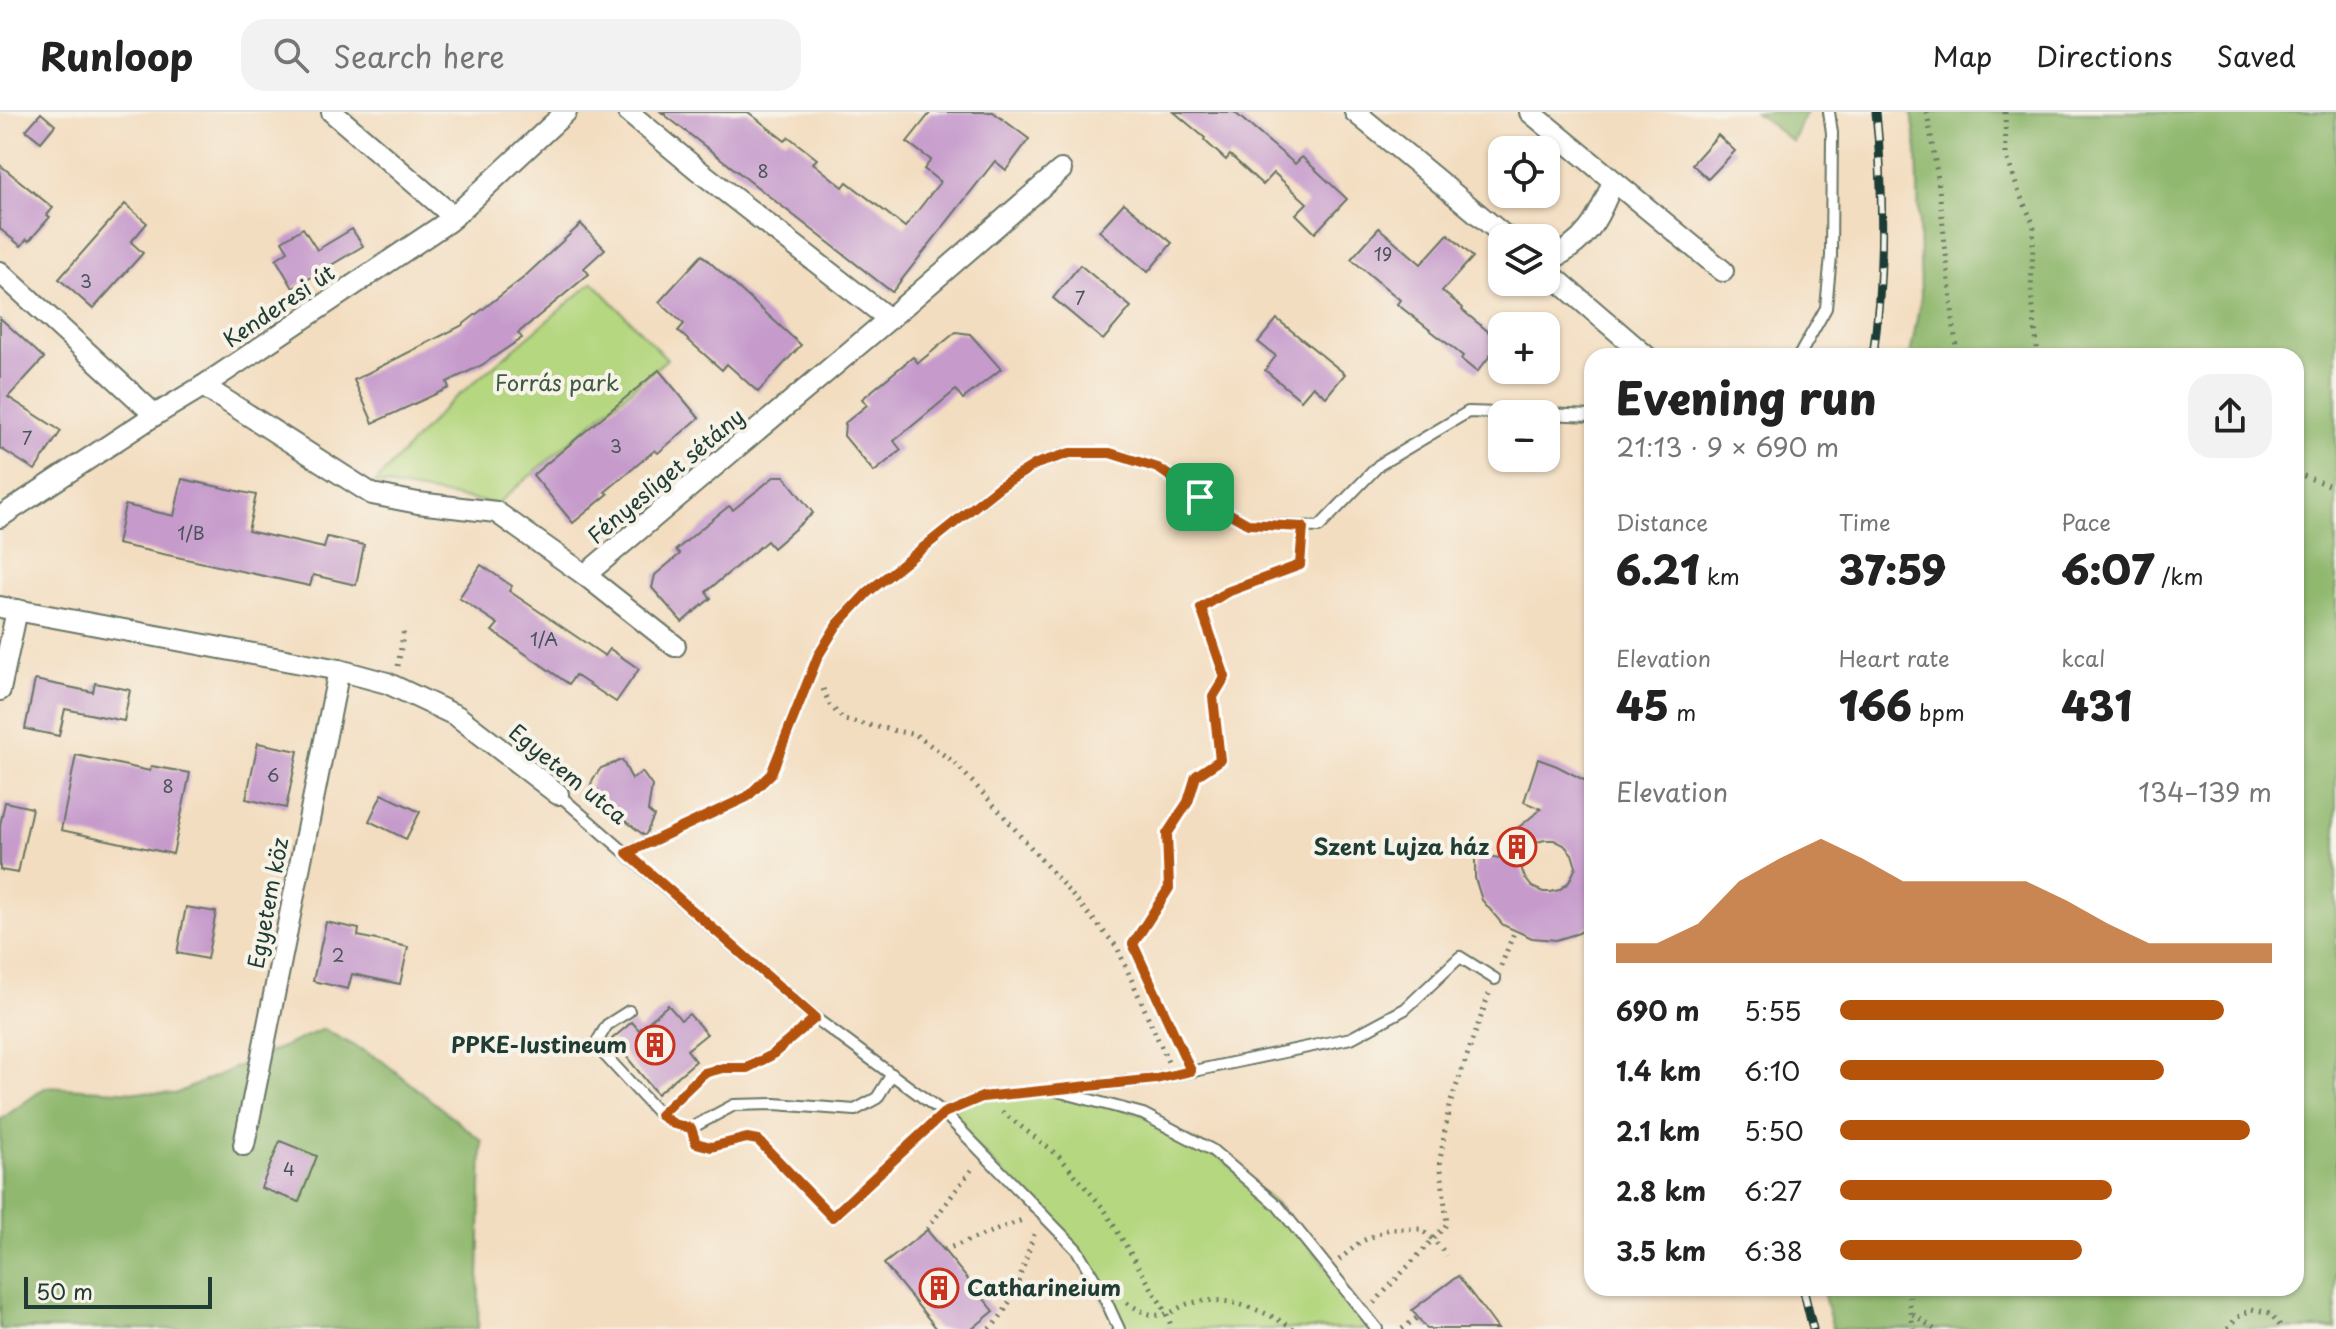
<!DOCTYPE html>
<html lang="en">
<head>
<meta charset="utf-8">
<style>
  :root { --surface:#fff; --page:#f2f2f2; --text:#222; --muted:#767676; --line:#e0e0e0; --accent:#b45309 }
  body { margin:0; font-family:"Playpen Sans",sans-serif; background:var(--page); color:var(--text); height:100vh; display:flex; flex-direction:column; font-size:30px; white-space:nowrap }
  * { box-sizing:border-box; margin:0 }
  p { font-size:26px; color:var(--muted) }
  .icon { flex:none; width:44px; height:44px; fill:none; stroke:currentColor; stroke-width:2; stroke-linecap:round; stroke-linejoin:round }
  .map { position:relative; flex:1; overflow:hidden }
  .details { position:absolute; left:1584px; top:236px; width:720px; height:948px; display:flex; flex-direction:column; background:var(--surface); border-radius:24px; box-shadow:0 2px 6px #0004 }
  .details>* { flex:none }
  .controls { position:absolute; left:1488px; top:24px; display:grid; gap:16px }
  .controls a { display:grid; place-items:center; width:72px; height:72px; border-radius:16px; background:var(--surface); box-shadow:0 2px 6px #0004; font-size:40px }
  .scale { position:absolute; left:24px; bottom:20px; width:188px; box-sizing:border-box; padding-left:8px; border:4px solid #1f3d34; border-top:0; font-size:22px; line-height:28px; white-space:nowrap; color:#1f3d34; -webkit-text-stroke:6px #f7f3e8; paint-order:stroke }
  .pin { position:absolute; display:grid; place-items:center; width:68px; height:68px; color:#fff; margin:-34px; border-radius:16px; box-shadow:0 4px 12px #0006 }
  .round { display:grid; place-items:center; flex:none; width:84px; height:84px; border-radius:24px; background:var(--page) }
  .headline { display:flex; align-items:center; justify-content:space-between; height:136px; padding:0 32px }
  h1 { font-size:44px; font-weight:800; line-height:60px }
  .metrics { display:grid; grid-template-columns:repeat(3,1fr); gap:12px; height:136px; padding:8px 32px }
  .metrics div { display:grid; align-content:center }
  .metrics b { font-size:40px; font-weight:800 }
  .metrics small { font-size:22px; font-weight:400 }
  .metrics p { font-size:22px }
  .chart { height:224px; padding:16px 32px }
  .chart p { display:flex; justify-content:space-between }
  .chart svg { width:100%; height:144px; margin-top:8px; fill:var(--accent); opacity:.7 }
  ul { padding:0 32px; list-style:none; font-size:26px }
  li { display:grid; grid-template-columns:128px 96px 1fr; align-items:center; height:60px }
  li i { height:20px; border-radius:10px; background:var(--accent) }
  header { display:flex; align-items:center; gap:48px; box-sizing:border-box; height:112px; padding:0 40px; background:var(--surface); border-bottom:2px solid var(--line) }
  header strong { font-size:38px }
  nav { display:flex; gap:44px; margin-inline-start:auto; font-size:28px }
  .search { width:560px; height:72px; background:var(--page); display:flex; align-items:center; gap:20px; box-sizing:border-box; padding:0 28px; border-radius:24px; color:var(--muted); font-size:30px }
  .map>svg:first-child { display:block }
  .green { fill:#b5d780; stroke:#6a8a5a; stroke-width:2 }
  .forest { fill:#90b86e; stroke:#587a51; stroke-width:2 }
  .building { fill:#c69bcc; fill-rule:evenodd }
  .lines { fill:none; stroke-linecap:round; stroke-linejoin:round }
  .service-casing { stroke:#697565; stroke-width:14 }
  .minor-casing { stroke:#697565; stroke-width:24 }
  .path { stroke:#697565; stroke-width:5; stroke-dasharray:2 6; stroke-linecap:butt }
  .service { stroke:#fff; stroke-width:10 }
  .minor { stroke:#fff; stroke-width:20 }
  .rail-casing { stroke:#1f3d34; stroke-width:9 }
  .rail { stroke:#f7f3e8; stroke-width:6; stroke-dasharray:18; stroke-linecap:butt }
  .route-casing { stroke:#fff; stroke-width:16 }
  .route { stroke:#b45309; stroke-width:10 }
  .labels { text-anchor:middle; stroke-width:8; stroke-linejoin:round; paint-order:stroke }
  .number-label { font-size:18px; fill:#49545a }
  .street-label { font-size:22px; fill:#1f3d34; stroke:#f7f3e8 }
  .park-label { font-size:22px; fill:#3d5c43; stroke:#f7f3e8 }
  .poi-label { font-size:22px; font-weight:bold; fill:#1f3d34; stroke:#f7f3e8; text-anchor:end }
</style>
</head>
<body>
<header>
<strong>Runloop</strong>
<div class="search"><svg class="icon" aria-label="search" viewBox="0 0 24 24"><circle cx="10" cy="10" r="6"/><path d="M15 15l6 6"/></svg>Search here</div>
<nav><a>Map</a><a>Directions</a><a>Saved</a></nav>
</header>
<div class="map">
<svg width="2336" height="1217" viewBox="0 0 2336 1217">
  <rect width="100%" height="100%" fill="#f7f3e8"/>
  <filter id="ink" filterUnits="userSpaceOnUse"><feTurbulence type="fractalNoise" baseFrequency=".0125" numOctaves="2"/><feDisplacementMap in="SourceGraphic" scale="16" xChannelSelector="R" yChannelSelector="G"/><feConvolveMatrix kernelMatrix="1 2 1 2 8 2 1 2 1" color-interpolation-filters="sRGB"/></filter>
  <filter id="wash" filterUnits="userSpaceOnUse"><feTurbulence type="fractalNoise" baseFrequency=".006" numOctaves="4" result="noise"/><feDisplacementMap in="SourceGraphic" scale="32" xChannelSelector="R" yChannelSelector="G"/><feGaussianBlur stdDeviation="1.8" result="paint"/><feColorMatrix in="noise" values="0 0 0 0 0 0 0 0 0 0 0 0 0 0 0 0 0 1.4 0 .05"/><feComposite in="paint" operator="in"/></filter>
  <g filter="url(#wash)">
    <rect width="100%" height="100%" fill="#f3ddc0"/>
    <g class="green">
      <path d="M593,170L667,247L497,392L375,371L446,294Z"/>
      <path d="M1053,978L1143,1002L1212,1038L1278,1094L1377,1217H1119L1077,1138L944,1001L982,985Z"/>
    </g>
    <g class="forest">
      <path d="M1755,0H1806L1793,30Z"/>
      <path d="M1912,0H2336V1217H1833L1822,1176H2296V244H1910L1921,185L1917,38Z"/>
      <path d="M323,917L381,948L482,1029L478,1217H0V1008L46,975L175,982Z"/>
    </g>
    <g id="blocks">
      <g class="building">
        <path d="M661,0H748L785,29L789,25L817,47L813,51L843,75L847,70L905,115L940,70L924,57L931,48L907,30L931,0H993L1029,27L1006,58L995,49L892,180Z"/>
        <path d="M1174,0H1234L1295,52L1302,45L1347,87L1315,121L1296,102L1307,91L1274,61L1263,73L1230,43L1226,48L1204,28L1205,26Z"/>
        <path d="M41,1L55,13L41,30L26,18Z"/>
        <path d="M1718,23L1735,39L1708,67L1692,52Z"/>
        <path d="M0,53L53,96L47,103L50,105L29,129L27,127L21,134L0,117Z"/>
        <path d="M1124,91L1172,131L1148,160L1099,119Z"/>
        <path d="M125,92L147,111L131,130L143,141L93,197L59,167Z"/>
        <path d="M581,112L605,137L584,156L589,162L518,221L522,226L482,253L447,270L449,276L373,311L354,268L461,214L522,167Z"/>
        <path d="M303,116L317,138L352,117L363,134L293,176L276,147L288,139L282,129Z"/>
        <path d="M1379,116L1421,152L1448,122L1473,145L1442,179L1463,196L1462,198L1501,230L1477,260L1461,247L1463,244L1397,192L1400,188L1351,147Z"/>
        <path d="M702,143L801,233L758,280L727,252L722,258L678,219L684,212L659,190Z"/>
        <path d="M1080,153L1131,195L1103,228L1053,186Z"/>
        <path d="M0,206L44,246L8,285L61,319L35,358L0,336Z"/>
        <path d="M1277,207L1345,262L1326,285L1313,274L1301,288L1265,258L1276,244L1258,230Z"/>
        <path d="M956,220L970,222L1001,257L963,287L956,278L894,329L901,338L874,360L844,324L845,311L867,293L862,287L913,245L918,251Z"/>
        <path d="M659,258L699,306L658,341L655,338L605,380L608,382L573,411L533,363Z"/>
        <path d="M775,364H784L813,401L773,436L767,429L706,480L711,486L682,510L652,476L655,463L680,442L676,438L703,415L729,394L733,398Z"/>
        <path d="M182,367L256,383L248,419L324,436L327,425L364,433L356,473L313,463L310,474L117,432L125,393L174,404Z"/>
        <path d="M481,453L512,474L509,479L605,544L610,537L639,557L616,590L575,563L569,572L492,519L498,512L459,486Z"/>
        <path d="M35,568L93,580L95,571L130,578L124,609L65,597L59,624L25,617Z"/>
        <path d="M258,631L298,639L286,696L246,687Z"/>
        <path d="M76,643L150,659L151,654L190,661L173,742L61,718Z"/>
        <path d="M1538,647L1557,654L1586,669L1592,675V811L1579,821L1556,828L1532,826L1503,813L1482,788L1475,766V742L1499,746L1508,724L1541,697L1524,690ZM1545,728H1554L1564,733L1572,742L1576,755L1569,770L1559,778L1551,780H1543L1532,775L1525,766L1522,758V750L1527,738L1537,730Z"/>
        <path d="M622,648L632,667L642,660L652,674L648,699L654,704L645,724L588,680L593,667L601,656Z"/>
        <path d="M382,682L420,700L406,727L369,709Z"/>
        <path d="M5,690L32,696L18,761L0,758V713Z"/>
        <path d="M186,795L216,800L207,847L177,841Z"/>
        <path d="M326,810L359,817L358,824L408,835L400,872L352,862L348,877L313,869Z"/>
        <path d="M668,893L681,908L689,902L707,922L687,938L696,949L657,982L612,927L632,910L639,918Z"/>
        <path d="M280,1029L317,1044L299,1090L261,1076Z"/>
        <path d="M927,1118L994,1199L972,1217H937L884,1152Z"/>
        <path d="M1458,1164L1487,1202L1498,1217H1427L1412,1198Z"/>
      </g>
    </g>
  </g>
  <g filter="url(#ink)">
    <use href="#blocks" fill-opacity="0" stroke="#697565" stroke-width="2"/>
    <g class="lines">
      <g class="service-casing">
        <g id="service">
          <path d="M1799,244L1826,196L1831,144L1832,21L1829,0"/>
          <path d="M1546,302L1592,304"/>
          <path d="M558,682L815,906L944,1001L1077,1138L1101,1178L1119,1217"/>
          <path d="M627,741L747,685L771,662L818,544L837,513L868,480L999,375L1036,352L1070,341H1110L1158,356L1200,385L1248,412L1319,415L1379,353L1468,300L1534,302"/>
          <path d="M629,899L607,913L598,928L602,940L660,1003L674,1012L691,1016L734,993L775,992L855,998L877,986L892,962"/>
          <path d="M1059,978L1156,967L1351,926L1405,897L1460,845L1495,867"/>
          <path d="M944,1001L982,985L1053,978L1143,1002L1212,1038L1278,1094L1377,1217"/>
        </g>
      </g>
      <g class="minor-casing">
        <g id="minor">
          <path d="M332,0L454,105"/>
          <path d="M628,0L698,58L889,207L1061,58"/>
          <path d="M1355,0L1507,126"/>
          <path d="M1530,0L1723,159"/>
          <path d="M1546,150C1586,131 1598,109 1613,69"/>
          <path d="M1546,158L1646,244"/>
          <path d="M0,160L155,303"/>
          <path d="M203,274L372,382L418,391L496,400L585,463L675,534"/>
          <path d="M0,405L155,303L203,274L449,109L566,0"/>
          <path d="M585,463L889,207"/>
          <path d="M0,495L339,558L387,571L457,604L558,682"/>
          <path d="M0,578L17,498"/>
          <path d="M244,1033L339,558"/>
        </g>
      </g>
      <g class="path">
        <path d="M1927,0L1938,67L1957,244"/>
        <path d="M2005,0L2006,42L2019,81L2034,113L2031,178L2038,244"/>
        <path d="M2296,361L2336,376"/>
        <path d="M398,554L404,517"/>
        <path d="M823,577L830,593L844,608L916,623L955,651L1001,701L1117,835L1168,950"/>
        <path d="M1501,854L1515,818"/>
        <path d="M1184,944L1133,832L1169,776L1167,722L1188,690L1196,664L1220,648L1213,585L1225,565L1201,496L1227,480L1300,453L1302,428"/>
        <path d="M672,992L704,961L723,956H747L772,943L804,915"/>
        <path d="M1002,1000L1058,1043L1104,1097L1167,1202L1172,1217"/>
        <path d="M697,1031L711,1035L747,1026L758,1028L832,1105L931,1013"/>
        <path d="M927,1117L974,1054"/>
        <path d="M944,1138L1025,1107"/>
        <path d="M1339,1148L1360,1130L1389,1117H1420L1433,1127L1447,1143"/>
        <path d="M1908,1176L1913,1217"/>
        <path d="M1127,1191C1144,1201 1155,1208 1174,1199C1179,1196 1185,1192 1191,1191C1226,1182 1266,1199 1294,1217"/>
        <path d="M1374,1191L1447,1112L1440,1048L1449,995L1489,882"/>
        <path d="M1913,1202L1934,1217"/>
        <path d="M989,1217C1015,1195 1024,1149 1036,1117"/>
        <path d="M1402,1217L1418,1205"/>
        <path d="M2228,1217L2236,1206L2252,1197L2270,1201L2283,1217"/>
      </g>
      <use href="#service" class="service"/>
      <use href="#minor" class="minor"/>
      <g class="rail-casing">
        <g id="rail">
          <path d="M1873,244C1884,163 1884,81 1876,0"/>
          <path d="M1803,1176L1813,1217"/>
        </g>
      </g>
      <use href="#rail" class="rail"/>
    </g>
  </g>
  <g class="lines" filter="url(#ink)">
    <g class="route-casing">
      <path id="route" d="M1070,341H1110L1158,356L1200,385L1248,412L1303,415L1300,453L1227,480L1201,496L1225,565L1213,585L1220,648L1196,664L1188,690L1167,722L1169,776L1133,832L1191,959L1156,967L982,985L944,1001L832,1105L758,1028L747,1026L711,1035L696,1031L691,1016L674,1012L660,1003L704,961L723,956H747L772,943L815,906L627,741L747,685L771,662L818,544L837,513L868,480L999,375L1036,352Z"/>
    </g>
    <use href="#route" class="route"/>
  </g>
  <defs>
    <g id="building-ring" transform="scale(2)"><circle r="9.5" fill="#f7f3e8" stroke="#c8321e" stroke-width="1.5"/><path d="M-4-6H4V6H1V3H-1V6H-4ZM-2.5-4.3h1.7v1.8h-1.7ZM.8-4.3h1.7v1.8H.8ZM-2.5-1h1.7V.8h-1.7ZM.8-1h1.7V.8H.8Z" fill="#c8321e"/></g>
  </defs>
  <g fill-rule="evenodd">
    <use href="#building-ring" x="1517" y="735"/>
    <use href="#building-ring" x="655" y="933"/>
    <use href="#building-ring" x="939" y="1176"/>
  </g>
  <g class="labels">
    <g class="number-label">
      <text x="763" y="66">8</text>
      <text x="1383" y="149">19</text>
      <text x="86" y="176">3</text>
      <text x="1080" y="193">7</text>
      <text x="27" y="333">7</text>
      <text x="616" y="341">3</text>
      <text x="191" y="428">1/B</text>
      <text x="544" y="534">1/A</text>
      <text x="273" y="670">6</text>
      <text x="168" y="681">8</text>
      <text x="338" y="850">2</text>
      <text x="289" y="1064">4</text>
    </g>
    <g class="street-label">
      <text transform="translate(279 194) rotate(-34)" y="8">Kenderesi út</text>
      <text transform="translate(666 364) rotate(-40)" y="8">Fényesliget sétány</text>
      <text transform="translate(568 662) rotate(39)" y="8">Egyetem utca</text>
      <text transform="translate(268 791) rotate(-79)" y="8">Egyetem köz</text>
    </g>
    <g class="park-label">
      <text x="557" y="279">Forrás park</text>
    </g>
    <g class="poi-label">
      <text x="1489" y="743">Szent Lujza ház</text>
      <text x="627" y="941">PPKE-Iustineum</text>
      <text x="967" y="1184" text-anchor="start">Catharineium</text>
    </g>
  </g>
</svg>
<div class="controls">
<a><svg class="icon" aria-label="locate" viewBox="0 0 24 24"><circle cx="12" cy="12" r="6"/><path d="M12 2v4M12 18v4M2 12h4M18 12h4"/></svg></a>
<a><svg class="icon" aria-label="layers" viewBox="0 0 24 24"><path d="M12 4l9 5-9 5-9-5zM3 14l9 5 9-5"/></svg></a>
<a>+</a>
<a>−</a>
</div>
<div class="scale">50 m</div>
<div class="pin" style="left:1200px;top:385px;background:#1e9e55"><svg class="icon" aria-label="arrive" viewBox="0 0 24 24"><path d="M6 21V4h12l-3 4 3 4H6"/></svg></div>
<section class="details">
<div class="headline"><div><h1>Evening run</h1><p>21:13 · 9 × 690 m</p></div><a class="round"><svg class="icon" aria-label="share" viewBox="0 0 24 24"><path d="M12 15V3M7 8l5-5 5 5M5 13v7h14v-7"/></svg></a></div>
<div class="metrics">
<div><p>Distance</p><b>6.21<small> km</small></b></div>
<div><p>Time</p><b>37:59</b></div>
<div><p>Pace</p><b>6:07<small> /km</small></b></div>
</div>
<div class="metrics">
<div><p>Elevation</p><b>45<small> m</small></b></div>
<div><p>Heart rate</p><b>166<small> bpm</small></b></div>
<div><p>kcal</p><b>431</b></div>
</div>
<div class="chart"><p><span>Elevation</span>134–139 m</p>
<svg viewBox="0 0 160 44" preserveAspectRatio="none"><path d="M0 44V38L10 38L20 32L30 19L40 12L50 6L60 12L70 19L80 19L90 19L100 19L110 25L120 32L130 38L140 38L150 38L160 38V44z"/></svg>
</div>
<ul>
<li><b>690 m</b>5:55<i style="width:89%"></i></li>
<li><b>1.4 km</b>6:10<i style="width:75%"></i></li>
<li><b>2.1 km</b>5:50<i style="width:95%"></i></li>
<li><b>2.8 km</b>6:27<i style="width:63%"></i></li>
<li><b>3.5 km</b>6:38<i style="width:56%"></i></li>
</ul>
</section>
</div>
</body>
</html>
